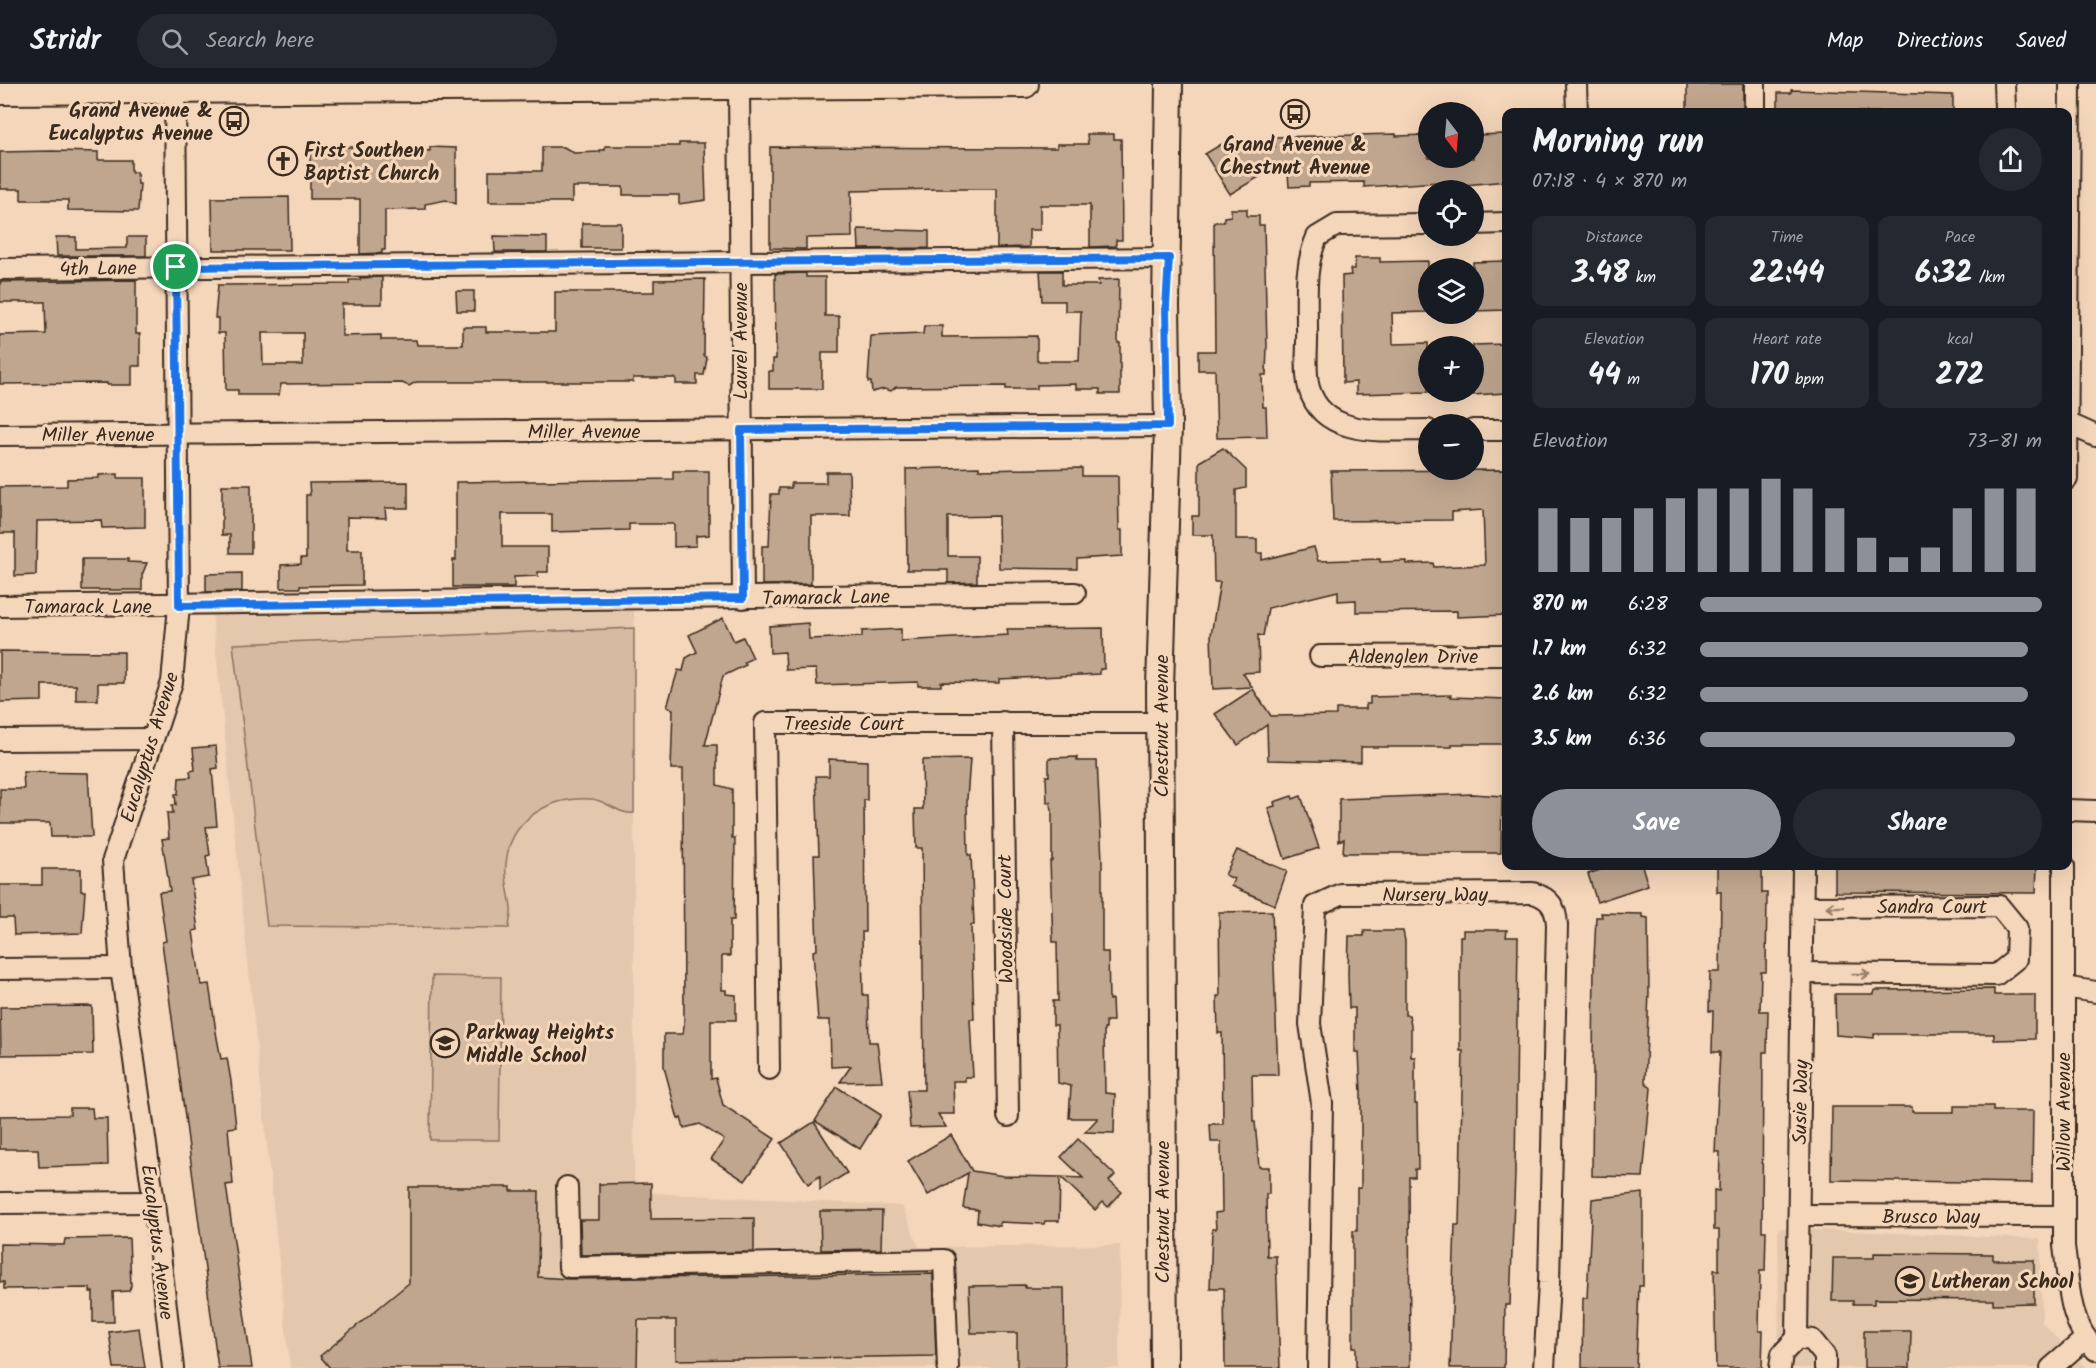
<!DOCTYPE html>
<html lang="en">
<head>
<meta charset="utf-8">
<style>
  :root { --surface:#171b24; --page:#242831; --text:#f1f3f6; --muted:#9ea1a6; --line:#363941; --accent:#8c9099 }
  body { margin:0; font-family:Kalam,sans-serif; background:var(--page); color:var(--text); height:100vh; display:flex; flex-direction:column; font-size:22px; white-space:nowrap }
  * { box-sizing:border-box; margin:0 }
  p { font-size:20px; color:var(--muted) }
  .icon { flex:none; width:33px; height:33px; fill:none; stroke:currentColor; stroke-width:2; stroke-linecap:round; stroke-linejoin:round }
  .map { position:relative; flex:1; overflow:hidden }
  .sheet { position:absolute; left:1502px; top:24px; width:570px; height:762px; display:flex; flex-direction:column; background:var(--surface); border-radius:12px; box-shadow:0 6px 24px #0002 }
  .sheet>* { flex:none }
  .needle { width:39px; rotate:164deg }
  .controls { position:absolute; left:1418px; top:18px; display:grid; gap:12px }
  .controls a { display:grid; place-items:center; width:66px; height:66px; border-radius:50%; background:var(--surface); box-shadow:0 6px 24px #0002; font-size:30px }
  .pin { position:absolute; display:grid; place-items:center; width:51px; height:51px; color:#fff; margin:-26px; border:3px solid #fff; border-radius:50%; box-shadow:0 2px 6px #0007 }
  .round { display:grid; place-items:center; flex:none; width:63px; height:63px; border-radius:32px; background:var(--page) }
  .headline { display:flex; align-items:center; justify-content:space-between; height:102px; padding:0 30px }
  h1 { font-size:33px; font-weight:600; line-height:45px }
  .metrics { display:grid; grid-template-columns:repeat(3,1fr); gap:9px; height:102px; padding:6px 30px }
  .metrics div { display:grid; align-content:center; border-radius:12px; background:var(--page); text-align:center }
  .metrics b { font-size:30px; font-weight:600 }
  .metrics small { font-size:16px; font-weight:400 }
  .metrics p { font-size:16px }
  .chart { height:168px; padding:12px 30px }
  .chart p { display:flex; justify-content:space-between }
  .chart svg { width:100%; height:108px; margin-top:6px; stroke:var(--accent); stroke-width:6 }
  .cta { display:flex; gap:12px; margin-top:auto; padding:12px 30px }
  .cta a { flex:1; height:69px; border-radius:36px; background:var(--accent); color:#fff; font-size:24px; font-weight:600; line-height:69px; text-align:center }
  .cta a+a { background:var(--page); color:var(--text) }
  ul { padding:0 30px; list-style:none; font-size:20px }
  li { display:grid; grid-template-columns:96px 72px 1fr; align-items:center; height:45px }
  li i { height:15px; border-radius:8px; background:var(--accent) }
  header { display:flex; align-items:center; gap:36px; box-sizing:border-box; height:84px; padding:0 30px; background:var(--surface); border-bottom:2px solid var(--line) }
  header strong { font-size:28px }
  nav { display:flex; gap:33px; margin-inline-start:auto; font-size:21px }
  .search { width:420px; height:54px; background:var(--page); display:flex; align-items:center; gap:15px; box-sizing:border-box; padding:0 21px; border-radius:33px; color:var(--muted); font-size:22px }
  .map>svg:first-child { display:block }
  .built { fill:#e4c8ad }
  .green { fill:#d6baa1; stroke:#887260; stroke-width:1.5 }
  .building { fill:#c0a68f; stroke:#3b2a1e; stroke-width:1.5; fill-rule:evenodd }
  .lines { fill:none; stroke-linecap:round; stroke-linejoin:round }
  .minor-casing { stroke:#3b2a1e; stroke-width:24 }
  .major-casing { stroke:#3b2a1e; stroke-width:30 }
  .minor { stroke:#f4d6ba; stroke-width:20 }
  .major { stroke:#f4d6ba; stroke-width:26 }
  .oneway { stroke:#98806c }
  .route-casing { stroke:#fff; stroke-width:12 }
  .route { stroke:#1a73e8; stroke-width:8 }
  .labels { text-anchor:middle; stroke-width:6; stroke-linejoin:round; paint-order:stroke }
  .poi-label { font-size:20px; font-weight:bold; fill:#3b2a1e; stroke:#f4d6ba; text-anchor:start }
  .street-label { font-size:20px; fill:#3b2a1e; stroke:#f4d6ba }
</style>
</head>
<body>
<header>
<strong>Stridr</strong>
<div class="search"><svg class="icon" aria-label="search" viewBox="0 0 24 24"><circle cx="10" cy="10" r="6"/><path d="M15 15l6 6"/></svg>Search here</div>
<nav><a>Map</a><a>Directions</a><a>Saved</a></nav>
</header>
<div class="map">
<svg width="2096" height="1284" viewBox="0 0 2096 1284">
  <rect width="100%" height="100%" fill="#f4d6ba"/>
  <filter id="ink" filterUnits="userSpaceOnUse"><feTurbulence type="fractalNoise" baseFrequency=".0167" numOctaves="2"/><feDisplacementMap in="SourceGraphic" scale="12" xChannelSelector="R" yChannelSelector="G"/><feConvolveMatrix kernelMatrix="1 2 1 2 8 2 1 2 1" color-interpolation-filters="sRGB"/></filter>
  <g filter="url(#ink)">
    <g class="built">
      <path d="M634,527V1108L902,1122L919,1163L1120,1161L1119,1284H290L212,529Z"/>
      <path d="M1778,1144L2040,1155L2042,1239L2086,1284H1779Z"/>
    </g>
    <g class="green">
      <path d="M634,544V729C618,731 607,716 591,715C549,712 509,736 506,780C504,796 510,810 511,825C512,832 509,837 509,844L267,842L233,560Z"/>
      <path d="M432,892L501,893L499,1056H430Z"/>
    </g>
    <g class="building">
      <rect x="1687" y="0" width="56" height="28"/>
      <path d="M1791,6L1953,11V28H1778V9H1791Z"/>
      <path d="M1087,50H1114V55H1121L1122,156H1116V162L1090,163V121H1040V146H1029V163L997,164V105H939L851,107L852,153L806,154V165L770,164V63L1057,64V60H1088Z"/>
      <path d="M1396,50V52L1428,51V74H1473V51L1506,50V97L1455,102L1454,97L1364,103V98L1309,99V102L1289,103L1288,89L1264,90L1230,110L1205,70L1235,52L1240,59L1245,57L1249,64L1275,63V53Z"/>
      <path d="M679,59H704L706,116L679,120V111H623V103H572V118H489V87H542V63H564L574,69L600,68V66H605V62H679Z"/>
      <path d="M321,63H362V68L399,64L430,67V63L456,64V120L446,116L425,120V125L385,126V166H382V169L360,170V115H310V68H321Z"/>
      <path d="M52,67L98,68V76H131V88H137L138,100H140L138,127L68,126V116H21V105H0V68Z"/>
      <path d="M289,113L290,166H213L212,114Z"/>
      <path d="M1231,125H1247V132H1259V141H1264L1267,262L1266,291H1262L1263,323H1266L1267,353L1217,354L1215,286H1198V267H1215L1214,138H1224V133L1231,132Z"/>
      <rect x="582" y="139" width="39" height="25"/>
      <path d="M858,145L929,147V164L859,165Z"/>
      <path d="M494,152L547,153V168H495Z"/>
      <path d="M56,153H76V165L127,164V153H146V172H57Z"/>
      <path d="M1355,174H1380V178L1428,177V228L1392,229L1393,260L1428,259V308L1356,310V298L1343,299L1342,192L1351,191L1350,185H1355Z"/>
      <path d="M1506,177V226L1473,227V178Z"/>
      <path d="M1040,187H1062V201H1099L1098,196L1119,195L1118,259H1120V310H1100V305H1076V300L1037,301V305H1006V302L896,303L891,307L884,305L872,308L871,298H868L871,252L923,250L924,242H942V253L1037,252V277H1079L1081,227H1065V217H1042Z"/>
      <path d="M806,189V193H825V232H839V269H822V305H769V287H773V275H776L775,190Z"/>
      <path d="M382,193V220H342V252L381,251V256H416L417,261H463V243H486V248H555V208H654V196L705,195L704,271L707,274L704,291H697V300H676V294H633V298H416L409,302L402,299L281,300L279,311H238V306H226L225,249H218V234H215L218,201L349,200V196H360V194ZM262,249H303V281H263Z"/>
      <path d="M136,196V250H140V282H132V301H107V299L0,300V251L46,250L45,218H0V198Z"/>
      <path d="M456,207H474V227H457Z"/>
      <path d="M1506,260V309L1473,311V261Z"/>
      <path d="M1223,364L1246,386V404L1236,406V455H1257V469H1262V476L1314,463L1318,477L1380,475V478L1407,477V480L1433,479L1434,483L1485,481L1483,426L1452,428V436L1333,437L1331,387L1506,386V531L1457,533V527L1356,528V516L1338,517V507L1268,524L1263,552L1258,551L1259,588L1243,589L1252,603L1213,605L1211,551L1220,498H1214L1213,451H1192V432H1199V378Z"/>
      <path d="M979,383V386L1082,384V392H1118L1119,446H1122V472L1077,475V485L999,484L998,432L948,433V472H977V498L948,499V486H907L906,385Z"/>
      <path d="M673,387H709V451L696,452V462L674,463V440H629V446L552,448V430H502V463H548V488H538V492L514,493V503H453V476H456V398L673,395Z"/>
      <path d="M826,388H849L850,432H811V500L762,501V462H769L771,410H779V404H791V399H826Z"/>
      <path d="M118,390V394H145V443L102,444L101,436L37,437L36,491L15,492V449H0V403L67,402V395L99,394V391Z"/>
      <path d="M408,398V424H385L386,434L347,433V466H362V501L300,502V504H281V481L301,480V474H306V411H310L309,399Z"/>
      <path d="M222,401H251V469H230V451H222Z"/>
      <path d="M82,475H128V478L147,479L142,491V506H82Z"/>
      <path d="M242,489V507L206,508V490Z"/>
      <path d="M723,534L734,557L743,553L753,574L744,578L746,581L723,592L705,661H717V701L732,705V754H735L734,836H730V872H722V906H726V910L736,911V936H711V995L716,994L723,1021L775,1055L745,1097L711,1075L724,1056L700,1040L684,1044L681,1034L678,1035L664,983V950H683L684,941L683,685H671L673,625L667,623L678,586L683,587L686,574L697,568L689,551Z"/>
      <path d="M808,539L809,555L862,553V547L901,545V557L1008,551L1007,545L1103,544L1104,585H1100V590L999,595V599L941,598V602H918V598L817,601L816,585L786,586L785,568L770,569L769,542Z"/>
      <path d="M0,567L124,568V599H98V616H76V601H42V617L0,618Z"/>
      <path d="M1253,605L1271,632L1336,631V625H1366V620H1370V613L1451,611V613L1506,615V660H1452V663H1361V678L1268,676L1267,641L1238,661L1215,630Z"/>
      <path d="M216,662L218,684L212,685L217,742L206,743L210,771L206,772L209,793L191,796L198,846L193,847L201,901L209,900L217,954L221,975L227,974L231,997L236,1043L228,1044L233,1100L226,1101L252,1284H218L162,858L166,857L159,808L170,807L162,755L169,754L167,729H173L172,721H176L175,710H178L179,694L191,693L190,687L195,686L193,664Z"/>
      <path d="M1077,673V677H1097L1102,776V868H1108L1109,916L1112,915L1113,937H1106V945H1104L1105,1009L1115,1010L1114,1049L1085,1048L1098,1034H1069L1071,1002L1058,999L1057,941H1053V917H1058L1057,858H1053L1050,777H1052V726L1050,718L1047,719L1046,692H1049V674Z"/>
      <path d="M829,675L867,677V716H864L865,848H862L863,911H868L869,958H877L882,997L840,998L851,982L831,983L830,936H818L813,867L817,866L814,771H819L816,692H829Z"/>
      <path d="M970,675L967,715L968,771H971L973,817L974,841H971L974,935H970L973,993H965V997H953L954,1030H938L946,1043L910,1044L907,1006H924L922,764H916L915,725H923L922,676Z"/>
      <path d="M23,688L88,689L92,753H51L50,739H0V705H24Z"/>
      <path d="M1473,710L1502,712L1501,769H1343L1344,755L1339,757V715Z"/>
      <path d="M1292,712L1293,715L1301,712L1319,764L1285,775L1268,724L1275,722L1274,718Z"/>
      <path d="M1237,766L1287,787L1275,821L1231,802L1234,795L1225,791Z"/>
      <path d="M1599,782H1642L1648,801L1597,818L1588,790L1600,786Z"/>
      <path d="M1717,782H1762V809H1767L1766,888H1761L1760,927H1768L1767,968H1763L1762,1147H1766L1765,1187H1760L1759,1247H1763L1762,1284H1716L1714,1186H1719V1146H1714V1106L1719,1107L1720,1068H1715L1720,968H1712L1713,927H1709L1710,888H1720L1721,808H1717Z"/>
      <path d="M1835,782H2037L2036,809L1835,808Z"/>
      <path d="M42,785H81V807H85L82,849L14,851L13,834H0V801H42Z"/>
      <path d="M1272,827L1278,991H1252L1253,1038H1255L1259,1083H1269V1110H1266L1267,1172H1276L1280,1284H1225L1224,1204H1210L1212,1145H1216L1215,1129L1222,1128L1221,1058H1211L1210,1040H1223L1222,949H1218L1217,912H1220L1219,828Z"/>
      <path d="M1601,829L1642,830V833L1648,834L1649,909L1645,998L1651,1004L1643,1093L1592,1092L1594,875L1596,833H1602Z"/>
      <path d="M1463,846H1507L1506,853H1518L1515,1090L1510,1221H1505L1504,1284H1450L1455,1141H1459L1463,967H1460V852H1463Z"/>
      <path d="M1364,847H1403L1405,857V931H1409L1411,942V973H1415V1020H1417L1418,1085H1415V1093H1409L1410,1284H1356V1263H1353V1147H1357V1104H1361V1009L1359,968H1355V924H1349L1348,889L1349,852H1364Z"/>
      <path d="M1994,905V911H2035V955L1994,956V950H1874V954L1836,951L1835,910H1874L1875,906Z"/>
      <path d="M92,922L93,970L1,971L0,923Z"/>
      <path d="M837,1003L881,1031L860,1065L815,1037Z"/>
      <path d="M1954,1022H1993V1027H2033L2032,1099L1831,1096L1832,1023H1912V1028H1954Z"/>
      <path d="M70,1024H92L93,1034H107L108,1081L39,1083L38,1065H0V1032L70,1031Z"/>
      <path d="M814,1038L847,1089L820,1106V1092L808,1100L781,1059Z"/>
      <path d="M951,1051L972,1087L1004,1092L1060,1093L1059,1137H1045L1044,1140L1000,1138V1142L977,1138L978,1126L963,1124L968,1089L928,1111L908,1077Z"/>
      <path d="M1078,1055L1115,1091L1109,1097L1122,1108L1108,1123L1103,1118L1095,1126L1061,1093L1083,1094L1061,1073Z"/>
      <path d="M651,1099V1135L754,1134V1168L581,1171L580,1136H599V1100Z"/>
      <path d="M409,1103H511V1107H539L538,1193L569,1195L933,1190L936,1272L676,1276V1236H638L637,1284H330L320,1272L409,1199Z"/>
      <path d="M1643,1109V1202H1639L1636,1284H1582L1583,1214H1587L1592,1115Z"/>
      <path d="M820,1127H882L881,1165L821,1166Z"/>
      <path d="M129,1154L131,1202L129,1207L113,1208L114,1238H93V1208H90V1204L4,1205V1198H0V1160L64,1161L65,1155Z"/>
      <path d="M1874,1169L1993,1170V1176H2034V1219L1993,1220V1216L1874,1215V1220H1853V1217H1832L1833,1174H1874Z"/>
      <path d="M1025,1201V1204H1064L1065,1284H1017V1249H971L969,1202Z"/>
      <path d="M139,1244L145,1284H114L109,1248Z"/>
      <path d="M1864,1247H1911L1910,1284H1864Z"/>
    </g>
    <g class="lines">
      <g class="minor-casing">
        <g id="minor">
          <path d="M739,0L743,514"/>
          <path d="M1576,0L1577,28"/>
          <path d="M2004,0L2005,24"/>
          <path d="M1755,28V0"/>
          <path d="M1428,140L1337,141L1317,153C1304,183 1307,212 1307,244C1308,262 1304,286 1309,304C1323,355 1387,346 1428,346"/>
          <path d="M1473,140L1506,139"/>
          <path d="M0,185L1169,174"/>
          <path d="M2067,339L2096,352"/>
          <path d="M1473,346H1506"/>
          <path d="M0,351L1168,342"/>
          <path d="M2067,395L2070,0"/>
          <path d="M0,522L1075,509"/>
          <path d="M1320,572L1506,571"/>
          <path d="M1003,638L1008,1032"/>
          <path d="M0,656L153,655"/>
          <path d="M2067,726L2096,727"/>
          <path d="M2064,782V1162C2069,1199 2068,1239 2096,1266"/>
          <path d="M0,885L121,884"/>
          <path d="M1802,889L1996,891L2016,875L2017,844L1999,822L1803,823"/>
          <path d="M2064,903L2096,908"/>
          <path d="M769,985L765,639H1160"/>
          <path d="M567,1103L569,1183L944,1176L948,1284"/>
          <path d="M0,1119L154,1118"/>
          <path d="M1799,1131L2062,1132"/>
          <path d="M1797,1254L1803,782"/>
          <path d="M173,1284L154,1118L121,884L113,776L172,598L179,522L175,0"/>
          <path d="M1318,1284L1322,1019L1310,940L1315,822L1341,810L1533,809C1550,814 1556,823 1557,841L1549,1199L1544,1284"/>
          <path d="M1780,1284L1782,1270L1797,1254L1812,1256L1825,1272V1284"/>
          <path d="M2051,1284L2086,1254"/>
        </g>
      </g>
      <g class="major-casing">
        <g id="major">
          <path d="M0,7L1025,0"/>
          <path d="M1164,1284L1160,603L1168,342L1166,223L1169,0"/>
        </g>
      </g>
      <use href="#minor" class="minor"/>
      <use href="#major" class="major"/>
    </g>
    <defs><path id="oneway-shaft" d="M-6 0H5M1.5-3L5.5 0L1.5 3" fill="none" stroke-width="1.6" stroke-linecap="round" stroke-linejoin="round" transform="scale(1.5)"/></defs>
    <g class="oneway">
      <use href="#oneway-shaft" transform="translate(1835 823) rotate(180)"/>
      <use href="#oneway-shaft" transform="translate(1861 890)"/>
    </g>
  </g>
  <g class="lines" filter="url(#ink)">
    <g class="route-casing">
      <path id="route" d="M1169,174L1166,223L1168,342L741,346L743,514L179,522L176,183Z"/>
    </g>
    <use href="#route" class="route"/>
  </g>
  <defs>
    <g id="bus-ring" transform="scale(1.5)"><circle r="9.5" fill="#f4d6ba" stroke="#3b2a1e" stroke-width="1.5"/><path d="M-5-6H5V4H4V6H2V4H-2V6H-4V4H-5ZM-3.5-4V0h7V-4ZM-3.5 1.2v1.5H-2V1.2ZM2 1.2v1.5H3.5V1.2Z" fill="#3b2a1e"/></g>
    <g id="church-ring" transform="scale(1.5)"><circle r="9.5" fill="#f4d6ba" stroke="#3b2a1e" stroke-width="1.5"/><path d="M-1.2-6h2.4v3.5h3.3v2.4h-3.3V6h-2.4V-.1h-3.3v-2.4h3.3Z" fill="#3b2a1e"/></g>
    <g id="school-ring" transform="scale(1.5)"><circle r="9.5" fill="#f4d6ba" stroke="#3b2a1e" stroke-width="1.5"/><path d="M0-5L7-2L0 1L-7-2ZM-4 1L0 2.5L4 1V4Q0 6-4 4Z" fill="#3b2a1e"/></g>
  </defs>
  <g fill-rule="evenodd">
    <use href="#bus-ring" x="1295" y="30"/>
    <use href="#bus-ring" x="234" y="37"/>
    <use href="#church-ring" x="283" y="77"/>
    <use href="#school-ring" x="445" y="959"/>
    <use href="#school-ring" x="1910" y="1197"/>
  </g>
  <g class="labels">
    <g class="poi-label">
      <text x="213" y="33" text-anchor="end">Grand Avenue &amp;<tspan x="213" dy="23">Eucalyptus Avenue</tspan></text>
      <text x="1295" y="67" text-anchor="middle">Grand Avenue &amp;<tspan x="1295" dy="23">Chestnut Avenue</tspan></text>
      <text x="304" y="73">First Southen<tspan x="304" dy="23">Baptist Church</tspan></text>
      <text x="466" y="955">Parkway Heights<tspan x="466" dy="23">Middle School</tspan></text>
      <text x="1931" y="1204">Lutheran School</text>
    </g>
    <g class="street-label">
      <text transform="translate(98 184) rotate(-1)" y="7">4th Lane</text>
      <text transform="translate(740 257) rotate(-90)" y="7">Laurel Avenue</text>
      <text x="584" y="354">Miller Avenue</text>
      <text x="98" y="357">Miller Avenue</text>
      <text transform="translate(826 513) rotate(-1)" y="7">Tamarack Lane</text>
      <text x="88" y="529">Tamarack Lane</text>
      <text x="1413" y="579">Aldenglen Drive</text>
      <text x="844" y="646">Treeside Court</text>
      <text transform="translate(1161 642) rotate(-90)" y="7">Chestnut Avenue</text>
      <text transform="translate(149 663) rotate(-73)" y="7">Eucalyptus Avenue</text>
      <text x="1435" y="817">Nursery Way</text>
      <text x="1932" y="829">Sandra Court</text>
      <text transform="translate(1005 835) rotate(-91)" y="7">Woodside Court</text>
      <text transform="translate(1800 1018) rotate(-89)" y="7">Susie Way</text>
      <text transform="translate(2063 1028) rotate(-90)" y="7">Willow Avenue</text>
      <text transform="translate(1162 1128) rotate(-90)" y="7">Chestnut Avenue</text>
      <text x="1931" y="1139">Brusco Way</text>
      <text transform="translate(158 1158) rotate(83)" y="7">Eucalyptus Avenue</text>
    </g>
  </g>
</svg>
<div class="controls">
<a><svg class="needle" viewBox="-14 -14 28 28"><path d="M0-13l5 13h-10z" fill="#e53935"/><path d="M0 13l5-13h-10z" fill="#9ea1a6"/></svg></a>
<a><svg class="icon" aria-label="locate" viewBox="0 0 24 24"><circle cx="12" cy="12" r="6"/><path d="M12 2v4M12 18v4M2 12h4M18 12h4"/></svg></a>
<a><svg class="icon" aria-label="layers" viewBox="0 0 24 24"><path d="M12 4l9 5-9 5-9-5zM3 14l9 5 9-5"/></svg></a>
<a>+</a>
<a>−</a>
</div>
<div class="pin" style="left:176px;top:183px;background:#1e9e55"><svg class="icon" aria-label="arrive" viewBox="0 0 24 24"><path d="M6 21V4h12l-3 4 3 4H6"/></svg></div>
<section class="sheet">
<div class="headline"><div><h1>Morning run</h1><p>07:18 · 4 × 870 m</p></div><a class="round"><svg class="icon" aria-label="share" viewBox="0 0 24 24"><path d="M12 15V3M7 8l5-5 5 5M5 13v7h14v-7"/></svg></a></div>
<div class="metrics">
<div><p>Distance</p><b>3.48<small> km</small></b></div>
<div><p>Time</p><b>22:44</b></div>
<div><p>Pace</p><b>6:32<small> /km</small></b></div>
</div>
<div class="metrics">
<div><p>Elevation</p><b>44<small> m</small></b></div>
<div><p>Heart rate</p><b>170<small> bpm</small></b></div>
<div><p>kcal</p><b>272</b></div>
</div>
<div class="chart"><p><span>Elevation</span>73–81 m</p>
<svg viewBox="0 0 160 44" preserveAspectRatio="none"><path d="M5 44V18M15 44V22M25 44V22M35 44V18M45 44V14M55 44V10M65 44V10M75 44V6M85 44V10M95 44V18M105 44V30M115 44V38M125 44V34M135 44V18M145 44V10M155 44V10"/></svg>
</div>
<ul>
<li><b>870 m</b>6:28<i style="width:100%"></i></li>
<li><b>1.7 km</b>6:32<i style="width:96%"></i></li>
<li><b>2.6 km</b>6:32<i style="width:96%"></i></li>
<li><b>3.5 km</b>6:36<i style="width:92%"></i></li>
</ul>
<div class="cta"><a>Save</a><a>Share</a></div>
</section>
</div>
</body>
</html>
